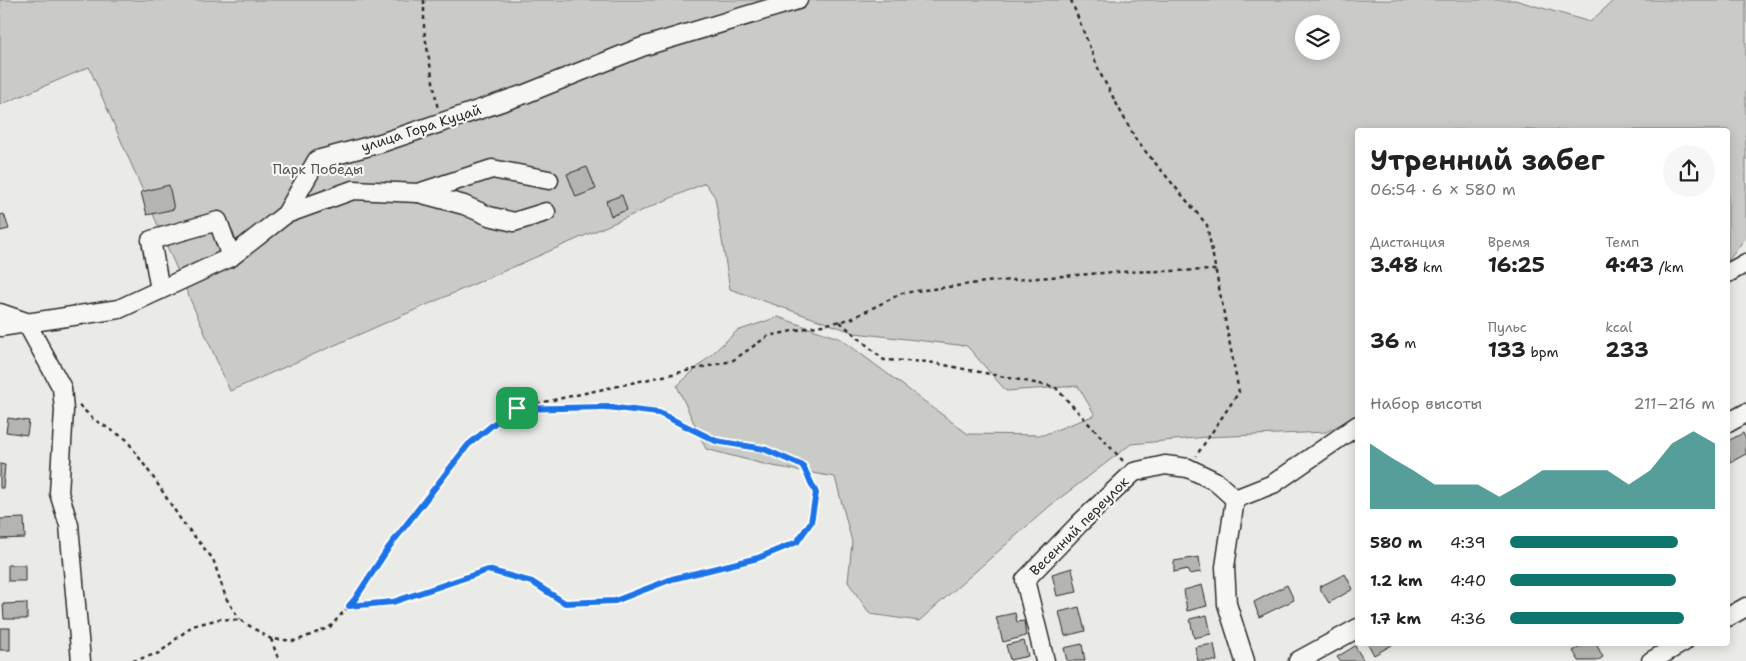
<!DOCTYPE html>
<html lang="ru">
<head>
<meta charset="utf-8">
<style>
  :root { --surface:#fff; --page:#f6f6f6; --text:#222; --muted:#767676; --accent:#0f766e }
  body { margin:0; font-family:"Shantell Sans",sans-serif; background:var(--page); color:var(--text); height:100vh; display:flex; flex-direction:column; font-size:19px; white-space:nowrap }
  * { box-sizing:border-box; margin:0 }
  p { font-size:16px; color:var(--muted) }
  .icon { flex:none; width:28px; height:28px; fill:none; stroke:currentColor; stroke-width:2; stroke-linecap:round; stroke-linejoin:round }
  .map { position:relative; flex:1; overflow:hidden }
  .sheet { position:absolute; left:1355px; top:128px; width:375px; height:518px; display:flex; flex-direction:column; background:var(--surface); border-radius:5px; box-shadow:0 2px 12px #0003 }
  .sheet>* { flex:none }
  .buttons { position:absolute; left:1295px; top:15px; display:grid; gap:10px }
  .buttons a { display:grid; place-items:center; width:45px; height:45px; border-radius:50%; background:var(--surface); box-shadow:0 2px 12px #0003; font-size:25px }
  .pin { position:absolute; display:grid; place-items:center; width:42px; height:42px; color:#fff; margin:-21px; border-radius:10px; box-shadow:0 2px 8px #0006 }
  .round { display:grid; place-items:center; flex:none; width:52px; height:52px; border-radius:26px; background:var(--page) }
  .headline { display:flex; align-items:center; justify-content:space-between; height:85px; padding:0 15px }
  h1 { font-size:28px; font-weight:700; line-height:38px }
  .figures { display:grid; grid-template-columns:repeat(3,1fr); gap:8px; height:85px; padding:5px 15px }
  .figures div { display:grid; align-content:center }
  .figures b { font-size:21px; font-weight:700 }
  .figures small { font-size:14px; font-weight:400 }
  .figures p { font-size:14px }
  .chart { height:140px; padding:10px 15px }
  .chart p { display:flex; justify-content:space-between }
  .chart svg { width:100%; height:90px; margin-top:5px; fill:var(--accent); opacity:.7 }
  ul { padding:0 15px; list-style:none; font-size:16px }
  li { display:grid; grid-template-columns:80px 60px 1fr; align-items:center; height:38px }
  li i { height:12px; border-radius:6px; background:var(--accent) }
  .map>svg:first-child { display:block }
  .green { fill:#cacac7; stroke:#7a7a79; fill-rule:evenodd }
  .building { fill:#b4b4b1; stroke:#2b2b2b }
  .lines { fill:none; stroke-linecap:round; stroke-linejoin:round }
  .minor-casing { stroke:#2b2b2b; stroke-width:21 }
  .path { stroke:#2b2b2b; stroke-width:2.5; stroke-dasharray:4 4; stroke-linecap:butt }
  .minor { stroke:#f6f6f2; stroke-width:18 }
  .route-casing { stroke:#fff; stroke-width:10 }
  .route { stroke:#1a73e8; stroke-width:6 }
  .labels { text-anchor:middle; stroke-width:4.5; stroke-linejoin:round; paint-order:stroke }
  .street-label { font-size:14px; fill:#2b2b2b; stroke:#f6f6f2 }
  .park-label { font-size:14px; fill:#535352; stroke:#f6f6f2 }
</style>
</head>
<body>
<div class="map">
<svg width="1746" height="661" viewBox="0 0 1746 661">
  <rect width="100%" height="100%" fill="#eaeae6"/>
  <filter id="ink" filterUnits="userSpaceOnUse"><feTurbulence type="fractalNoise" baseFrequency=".02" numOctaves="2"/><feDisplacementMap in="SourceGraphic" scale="10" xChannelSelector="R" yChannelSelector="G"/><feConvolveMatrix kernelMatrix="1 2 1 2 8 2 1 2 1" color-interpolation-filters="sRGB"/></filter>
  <g filter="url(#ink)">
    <path class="green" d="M0,0H1515L1590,22L1614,0H1746V237L1728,261V130H1358L1357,415L1326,432L1207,437L1131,444L1051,505L919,621L870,614L848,582L852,542L835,477L767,465L706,449L677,386L737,331L778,317L841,339L968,434L1043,435L1095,415L1078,386L1006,391L967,346L855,333L730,289L715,197L705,183L230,391L89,67L0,105ZM1304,24H1331V51H1304Z"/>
    <g class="building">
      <path d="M587,167L596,189L576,197L567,174Z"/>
      <path d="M169,185L174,209L147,215L141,192Z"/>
      <path d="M622,195L627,210L611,216L606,201Z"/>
      <path d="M4,214L9,229L0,231V215Z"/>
      <path d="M8,418L29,421L27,435L6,432Z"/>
      <path d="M1743,433L1746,439V454L1731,462L1728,456V441Z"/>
      <path d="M0,464L5,465L3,488H0Z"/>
      <path d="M24,518L25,538L0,539V519Z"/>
      <path d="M1199,557L1201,572L1189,574L1187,569L1174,572V561Z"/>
      <rect x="8" y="565" width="17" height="16"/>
      <path d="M1072,568L1077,592L1057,596L1052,574Z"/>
      <path d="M1345,574L1353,589L1329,603L1319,587Z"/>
      <path d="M1202,585L1207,606L1187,611L1184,590Z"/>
      <path d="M1287,585L1294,600L1259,617L1254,602Z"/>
      <path d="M27,603V619H4L3,604Z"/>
      <path d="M1079,607L1085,631L1065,636L1059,612Z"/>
      <path d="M1015,613L1017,622L1024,621L1026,636L1003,642L996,617Z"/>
      <path d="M1207,615L1211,634L1194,638L1190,619Z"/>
      <rect x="0" y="628" width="10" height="22"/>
      <path d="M1024,641L1028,656L1010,660L1006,645Z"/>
      <path d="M1367,642H1391L1392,645L1374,655Z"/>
      <path d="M1589,642H1595L1603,657L1597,661H1579L1573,651Z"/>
      <path d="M1082,644L1085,661H1067L1064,648Z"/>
      <path d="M1214,644L1217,661H1198L1195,647Z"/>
      <path d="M1355,646L1364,661H1340L1337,657Z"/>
    </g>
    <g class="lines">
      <g class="minor-casing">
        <g id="minor">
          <path d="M419,193L464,205L489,216L514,222L546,212"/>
          <path d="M286,214L353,190L418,193L492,169L549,180"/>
          <path d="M1728,273L1746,263"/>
          <path d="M160,290L151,240L218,221L231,257"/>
          <path d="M0,313L26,322L62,388L64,410L59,493L69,525L81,661"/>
          <path d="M0,327L119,309L231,257L286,214L317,160L381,143L525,94L642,47L798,0"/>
          <path d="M1728,423L1746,413"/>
          <path d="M1235,499L1225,567L1227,604L1245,661"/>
          <path d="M1235,499L1273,484L1358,425"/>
          <path d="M1728,617L1746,607"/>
          <path d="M1045,661L1025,580L1080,523L1134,472L1165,465L1188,468L1215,481L1235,499"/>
          <path d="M1298,661L1358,628"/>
          <path d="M1651,661L1684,642"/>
        </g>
      </g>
      <g class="path">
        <path d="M424,0V30L438,110"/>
        <path d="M1071,0L1100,73L1136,140L1207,225L1239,392L1196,456"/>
        <path d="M840,322L884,360L929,362L1055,387L1124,462"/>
        <path d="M79,405L93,419L126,439L155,480L181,520L213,559L226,598L240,620"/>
        <path d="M351,605L393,602L488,570L532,582L565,603L615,601L672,579L758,557L797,542L811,522L815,493L803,466L764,449L716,441L659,413L607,407L522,408"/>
        <path d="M271,639L279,661"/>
        <path d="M133,661L159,653L192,626L219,619L240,620L271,639L296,641L330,627L355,599L389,547L468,445L512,409L732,361L768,336L851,319L902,293L986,282L1115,272L1216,270"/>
      </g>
      <use href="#minor" class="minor"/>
    </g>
  </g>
  <g class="lines" filter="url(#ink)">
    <g class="route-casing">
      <path id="route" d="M607,407L659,413L716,441L764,449L803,466L816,493L811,522L797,542L758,558L672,579L615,601L565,603L532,582L488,570L393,602L349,606L355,599L389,547L468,445L512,409Z"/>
    </g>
    <use href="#route" class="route"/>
  </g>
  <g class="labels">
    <g class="street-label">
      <text transform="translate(421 128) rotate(-18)" y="5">улица Гора Куцай</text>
      <text transform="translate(1079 526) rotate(-45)" y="5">Весенний переулок</text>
    </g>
    <g class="park-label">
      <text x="318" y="174">Парк Победы</text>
    </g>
  </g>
</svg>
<div class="buttons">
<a><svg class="icon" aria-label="layers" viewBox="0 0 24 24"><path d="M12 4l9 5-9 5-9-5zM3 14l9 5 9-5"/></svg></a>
</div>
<div class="pin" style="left:517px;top:408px;background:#1e9e55"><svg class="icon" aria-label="arrive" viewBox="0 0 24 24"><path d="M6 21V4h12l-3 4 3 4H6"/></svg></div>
<section class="sheet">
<div class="headline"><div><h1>Утренний забег</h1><p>06:54 · 6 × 580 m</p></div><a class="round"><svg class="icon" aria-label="share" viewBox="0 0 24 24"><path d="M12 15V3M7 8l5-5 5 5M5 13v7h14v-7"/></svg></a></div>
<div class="figures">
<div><p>Дистанция</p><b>3.48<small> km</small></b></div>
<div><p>Время</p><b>16:25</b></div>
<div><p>Темп</p><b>4:43<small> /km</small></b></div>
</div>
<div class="figures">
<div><b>36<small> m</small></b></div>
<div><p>Пульс</p><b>133<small> bpm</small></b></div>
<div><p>kcal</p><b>233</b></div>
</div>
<div class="chart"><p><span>Набор высоты</span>211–216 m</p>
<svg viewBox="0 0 160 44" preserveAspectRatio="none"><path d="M0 44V12L10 19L20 25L30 32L40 32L50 32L60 38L70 32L80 25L90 25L100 25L110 25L120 32L130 25L140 12L150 6L160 12V44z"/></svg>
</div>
<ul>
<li><b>580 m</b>4:39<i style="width:82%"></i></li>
<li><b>1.2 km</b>4:40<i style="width:81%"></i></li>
<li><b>1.7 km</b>4:36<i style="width:85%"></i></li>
</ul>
</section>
</div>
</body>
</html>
